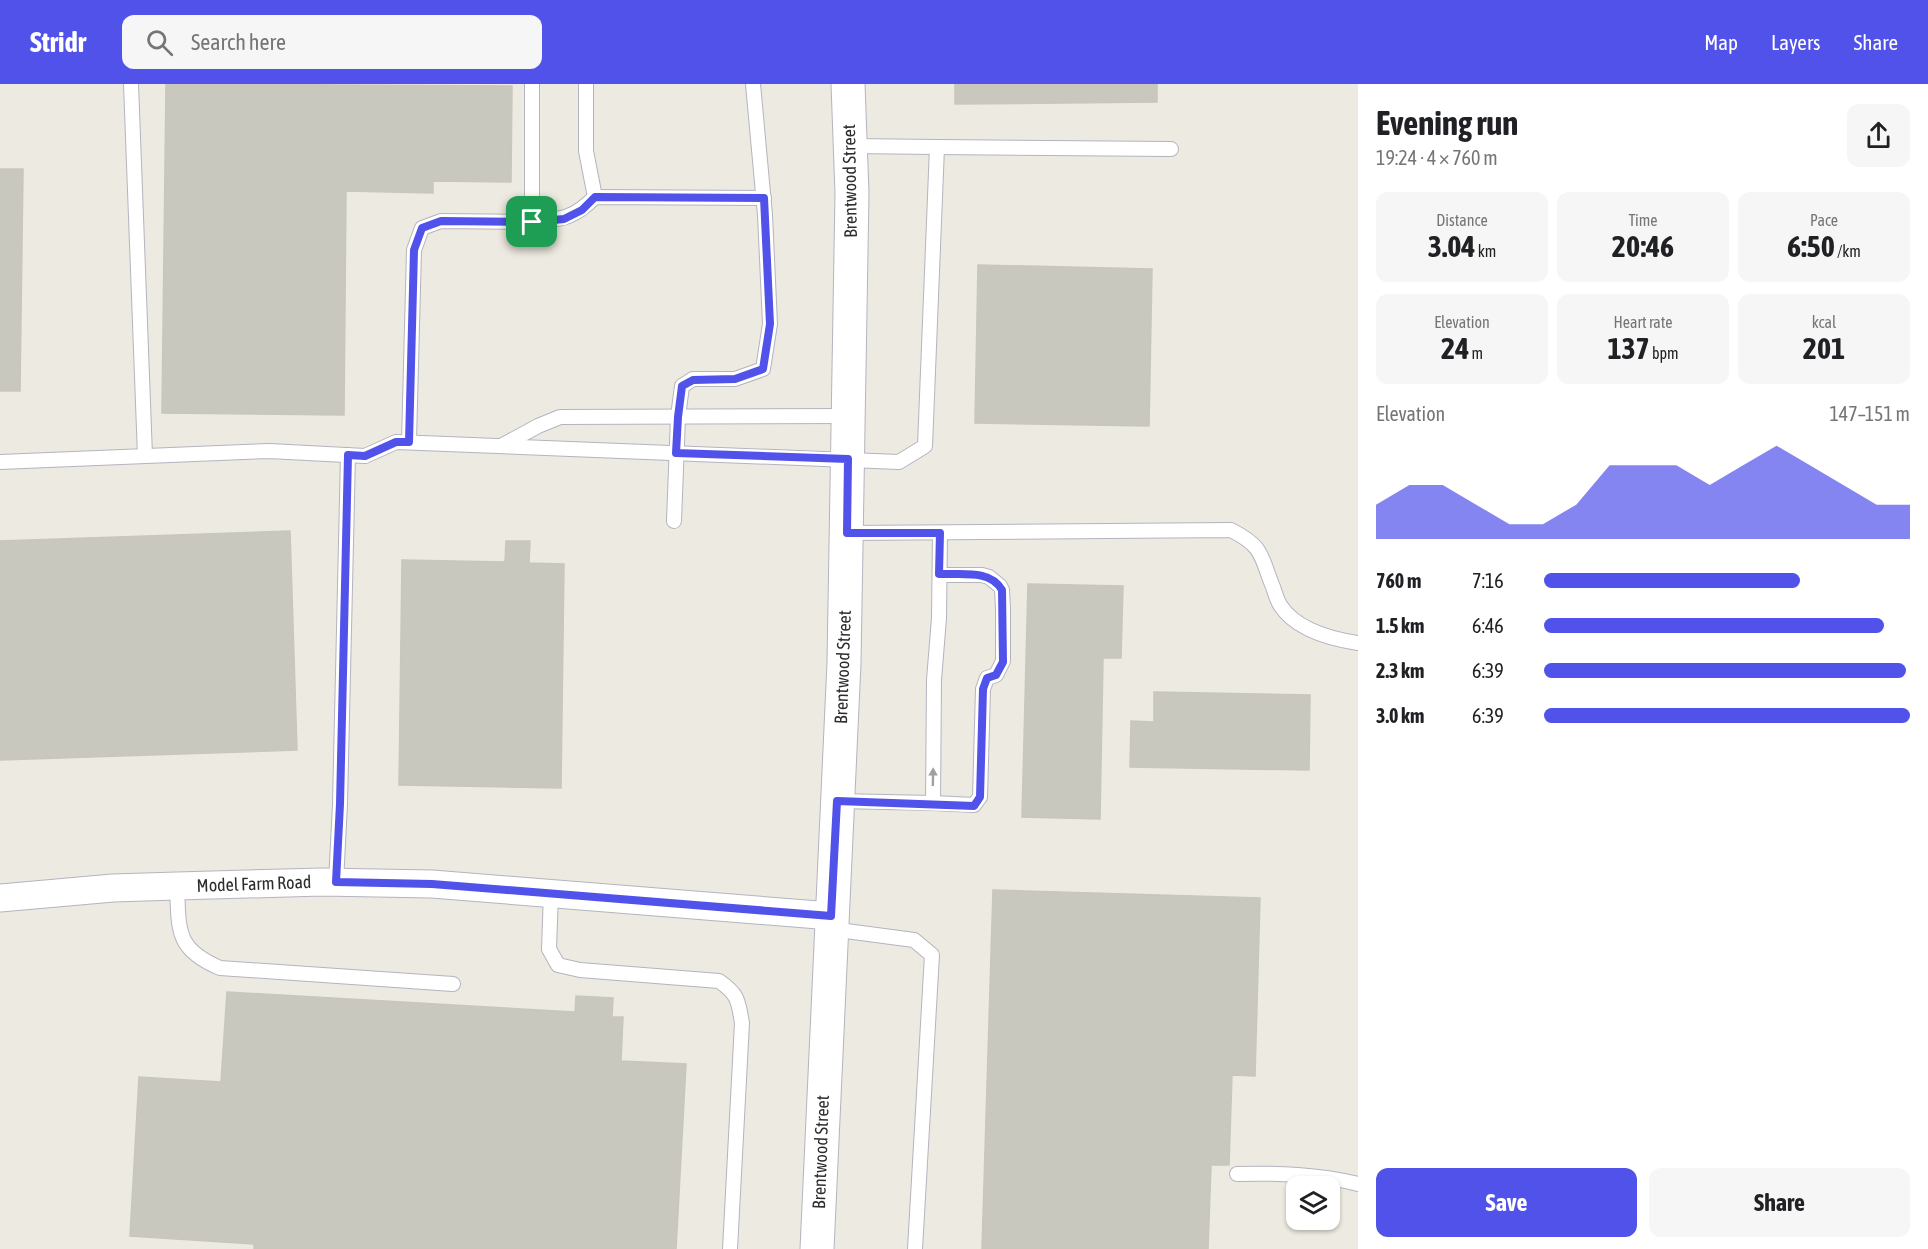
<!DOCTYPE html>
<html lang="en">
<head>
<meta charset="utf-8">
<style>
  :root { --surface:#fff; --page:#f6f6f6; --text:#202124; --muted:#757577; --accent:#5152ea }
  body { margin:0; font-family:"Asap Condensed",sans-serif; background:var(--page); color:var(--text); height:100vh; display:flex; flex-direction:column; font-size:22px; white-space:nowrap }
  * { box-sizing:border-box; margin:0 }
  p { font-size:20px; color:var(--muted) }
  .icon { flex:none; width:33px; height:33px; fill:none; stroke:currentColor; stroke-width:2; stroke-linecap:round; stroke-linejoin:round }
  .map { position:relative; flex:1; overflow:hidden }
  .panel { display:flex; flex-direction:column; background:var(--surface); width:570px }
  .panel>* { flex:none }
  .tools { position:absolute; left:1286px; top:1092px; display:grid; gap:12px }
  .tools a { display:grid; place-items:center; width:54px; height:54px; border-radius:12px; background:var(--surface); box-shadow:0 2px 4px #0004; font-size:30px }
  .pin { position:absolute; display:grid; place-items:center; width:51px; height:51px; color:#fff; margin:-26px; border-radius:12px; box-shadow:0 3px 9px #0006 }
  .round { display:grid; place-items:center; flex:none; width:63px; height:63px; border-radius:12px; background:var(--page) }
  .overview { display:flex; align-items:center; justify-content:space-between; height:102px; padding:0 18px }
  h1 { font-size:33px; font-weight:700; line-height:45px }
  .figures { display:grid; grid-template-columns:repeat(3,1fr); gap:9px; height:102px; padding:6px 18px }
  .figures div { display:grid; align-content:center; border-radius:12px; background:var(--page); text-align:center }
  .figures b { font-size:30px; font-weight:700 }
  .figures small { font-size:16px; font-weight:400 }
  .figures p { font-size:16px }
  .chart { height:168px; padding:12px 18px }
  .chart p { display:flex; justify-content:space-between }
  .chart svg { width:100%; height:108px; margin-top:6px; fill:var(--accent); opacity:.7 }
  .button { display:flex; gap:12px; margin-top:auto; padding:12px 18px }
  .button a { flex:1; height:69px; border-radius:12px; background:var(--accent); color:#fff; font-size:24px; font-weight:700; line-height:69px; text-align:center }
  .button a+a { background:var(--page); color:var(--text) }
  ul { padding:0 18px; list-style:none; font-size:20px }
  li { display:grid; grid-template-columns:96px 72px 1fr; align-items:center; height:45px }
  li i { height:15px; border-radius:8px; background:var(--accent) }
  header { display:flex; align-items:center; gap:36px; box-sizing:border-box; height:84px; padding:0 30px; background:var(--accent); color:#fff }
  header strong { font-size:28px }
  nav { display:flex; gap:33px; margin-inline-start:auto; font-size:21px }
  .search { width:420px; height:54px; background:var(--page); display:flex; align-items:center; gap:15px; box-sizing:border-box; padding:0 21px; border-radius:12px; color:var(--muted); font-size:22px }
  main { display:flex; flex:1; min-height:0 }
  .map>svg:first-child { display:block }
  .building { fill:#c9c8bf; stroke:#c9c6ba; stroke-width:1.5 }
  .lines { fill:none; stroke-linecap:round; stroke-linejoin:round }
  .service-casing { stroke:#b4b4bf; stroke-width:16 }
  .minor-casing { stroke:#b4b4bf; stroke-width:29 }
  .secondary-casing { stroke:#b4b4bf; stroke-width:35 }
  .service { stroke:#fff; stroke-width:14 }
  .minor { stroke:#fff; stroke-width:27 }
  .secondary { stroke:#fff; stroke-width:33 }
  .oneway { fill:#a0a0a0 }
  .route-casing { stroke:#fff; stroke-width:12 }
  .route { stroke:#5152ea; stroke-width:8 }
  .labels { text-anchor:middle; stroke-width:5; stroke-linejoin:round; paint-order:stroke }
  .street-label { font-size:18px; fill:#2d2d2d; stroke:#fff }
</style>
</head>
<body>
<header>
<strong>Stridr</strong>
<div class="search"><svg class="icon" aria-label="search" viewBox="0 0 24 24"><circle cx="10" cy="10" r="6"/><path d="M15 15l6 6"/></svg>Search here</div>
<nav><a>Map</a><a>Layers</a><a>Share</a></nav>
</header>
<main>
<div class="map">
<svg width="1358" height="1165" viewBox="0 0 1358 1165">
  <rect width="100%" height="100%" fill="#edeae1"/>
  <g class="building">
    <path d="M166,0L512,2L511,98L433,97V109L346,107L344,331L162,329Z"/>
    <path d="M955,0H1157V18L955,20Z"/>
    <path d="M0,85H23L20,307H0Z"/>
    <path d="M978,181L1152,185L1149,342L975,339Z"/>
    <path d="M290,447L297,666L0,676V457Z"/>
    <path d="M506,457H530L529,479L564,480L561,704L399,701L402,476L505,478Z"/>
    <path d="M1028,500L1123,502L1121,574H1103L1100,735L1022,733Z"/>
    <path d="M1154,608L1310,611L1309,686L1130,683L1131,637L1154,638Z"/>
    <path d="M993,806L1260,814L1255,992L1232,991L1229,1081H1211L1208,1165H982Z"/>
    <path d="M227,908L575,928L576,912L613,914L612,933H623L621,977L686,980L676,1165H254V1160L130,1152L139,993L221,998Z"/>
  </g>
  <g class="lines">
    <g class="service-casing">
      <g id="service">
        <path d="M131,0L145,372"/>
        <path d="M586,0V67L595,113"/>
        <path d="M937,63L1171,65"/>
        <path d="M532,138C562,135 573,135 595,113L764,114"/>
        <path d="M409,358L414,166L422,144L441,137L532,138V0"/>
        <path d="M503,361L538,342L560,333L849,332"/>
        <path d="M0,378L269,367L365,372L396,358L899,378L925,362L937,63L851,62"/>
        <path d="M674,437L678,333L682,302L693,295H735L763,285L770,240L765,131L753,0"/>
        <path d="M847,449L1231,446C1264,463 1260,471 1273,503C1275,509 1277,516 1280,521C1296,546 1331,555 1358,559"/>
        <path d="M837,717L933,719L934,596L939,534L940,449"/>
        <path d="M933,719L974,721L980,713L983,605L987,594L996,591L1003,577V525L1002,506L1000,502L989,493L982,491H940"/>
        <path d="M336,798L340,720L348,371"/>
        <path d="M177,802C179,846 175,865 220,884L453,900"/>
        <path d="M551,809L549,865L558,881L580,886L719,897C739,911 738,917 742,939L730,1165"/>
        <path d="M831,845L914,856L932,871L915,1165"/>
        <path d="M1237,1090C1278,1089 1318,1090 1358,1100"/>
      </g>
    </g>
    <g class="minor-casing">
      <path id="minor" d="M0,814L113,804L177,802L322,798L432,800L831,832"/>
    </g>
    <g class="secondary-casing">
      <path id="secondary" d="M817,1165L844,579L852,109L848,0"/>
    </g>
    <use href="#service" class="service"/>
    <use href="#minor" class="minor"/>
    <use href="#secondary" class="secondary"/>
  </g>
  <defs><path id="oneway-solid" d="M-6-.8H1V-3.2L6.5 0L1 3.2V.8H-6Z" transform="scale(1.5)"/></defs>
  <use class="oneway" href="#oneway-solid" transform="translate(933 693) rotate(-89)"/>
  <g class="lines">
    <g class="route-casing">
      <path id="route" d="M595,113L764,114L770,240L763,285L735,295L693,296L682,302L678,333L676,369L848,375L847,449H940L939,490C961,491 990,485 1002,506L1003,578L996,591L987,594L983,605L980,713L974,722L837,717L831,832L432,800L336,798L340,720L348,371L365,372L396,358H409L414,166L422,144L441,137L532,138L564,135L582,126Z"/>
    </g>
    <use href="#route" class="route"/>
  </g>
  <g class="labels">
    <g class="street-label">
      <text transform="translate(850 97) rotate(-91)" y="6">Brentwood Street</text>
      <text transform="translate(843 583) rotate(-88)" y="6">Brentwood Street</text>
      <text transform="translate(254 800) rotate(-2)" y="6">Model Farm Road</text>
      <text transform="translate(821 1068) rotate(-88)" y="6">Brentwood Street</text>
    </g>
  </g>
</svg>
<div class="tools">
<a><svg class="icon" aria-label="layers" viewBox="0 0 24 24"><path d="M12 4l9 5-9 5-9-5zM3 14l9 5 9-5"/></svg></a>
</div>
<div class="pin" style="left:532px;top:138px;background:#1e9e55"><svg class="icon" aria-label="arrive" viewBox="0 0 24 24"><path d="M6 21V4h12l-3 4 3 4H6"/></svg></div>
</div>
<section class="panel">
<div class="overview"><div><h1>Evening run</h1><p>19:24 · 4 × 760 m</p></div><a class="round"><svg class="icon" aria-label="share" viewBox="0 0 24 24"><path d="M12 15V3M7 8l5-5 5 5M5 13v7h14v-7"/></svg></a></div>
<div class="figures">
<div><p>Distance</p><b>3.04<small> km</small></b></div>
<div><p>Time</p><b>20:46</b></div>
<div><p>Pace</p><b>6:50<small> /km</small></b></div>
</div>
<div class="figures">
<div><p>Elevation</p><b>24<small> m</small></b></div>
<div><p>Heart rate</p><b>137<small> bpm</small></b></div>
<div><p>kcal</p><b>201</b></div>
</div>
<div class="chart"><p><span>Elevation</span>147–151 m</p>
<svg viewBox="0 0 160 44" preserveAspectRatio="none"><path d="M0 44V30L10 22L20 22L30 30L40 38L50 38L60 30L70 14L80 14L90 14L100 22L110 14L120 6L130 14L140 22L150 30L160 30V44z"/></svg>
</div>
<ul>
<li><b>760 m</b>7:16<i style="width:70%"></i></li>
<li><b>1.5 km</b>6:46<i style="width:93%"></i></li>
<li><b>2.3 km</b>6:39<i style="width:99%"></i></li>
<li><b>3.0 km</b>6:39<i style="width:100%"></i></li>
</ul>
<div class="button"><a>Save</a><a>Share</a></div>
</section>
</main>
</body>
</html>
